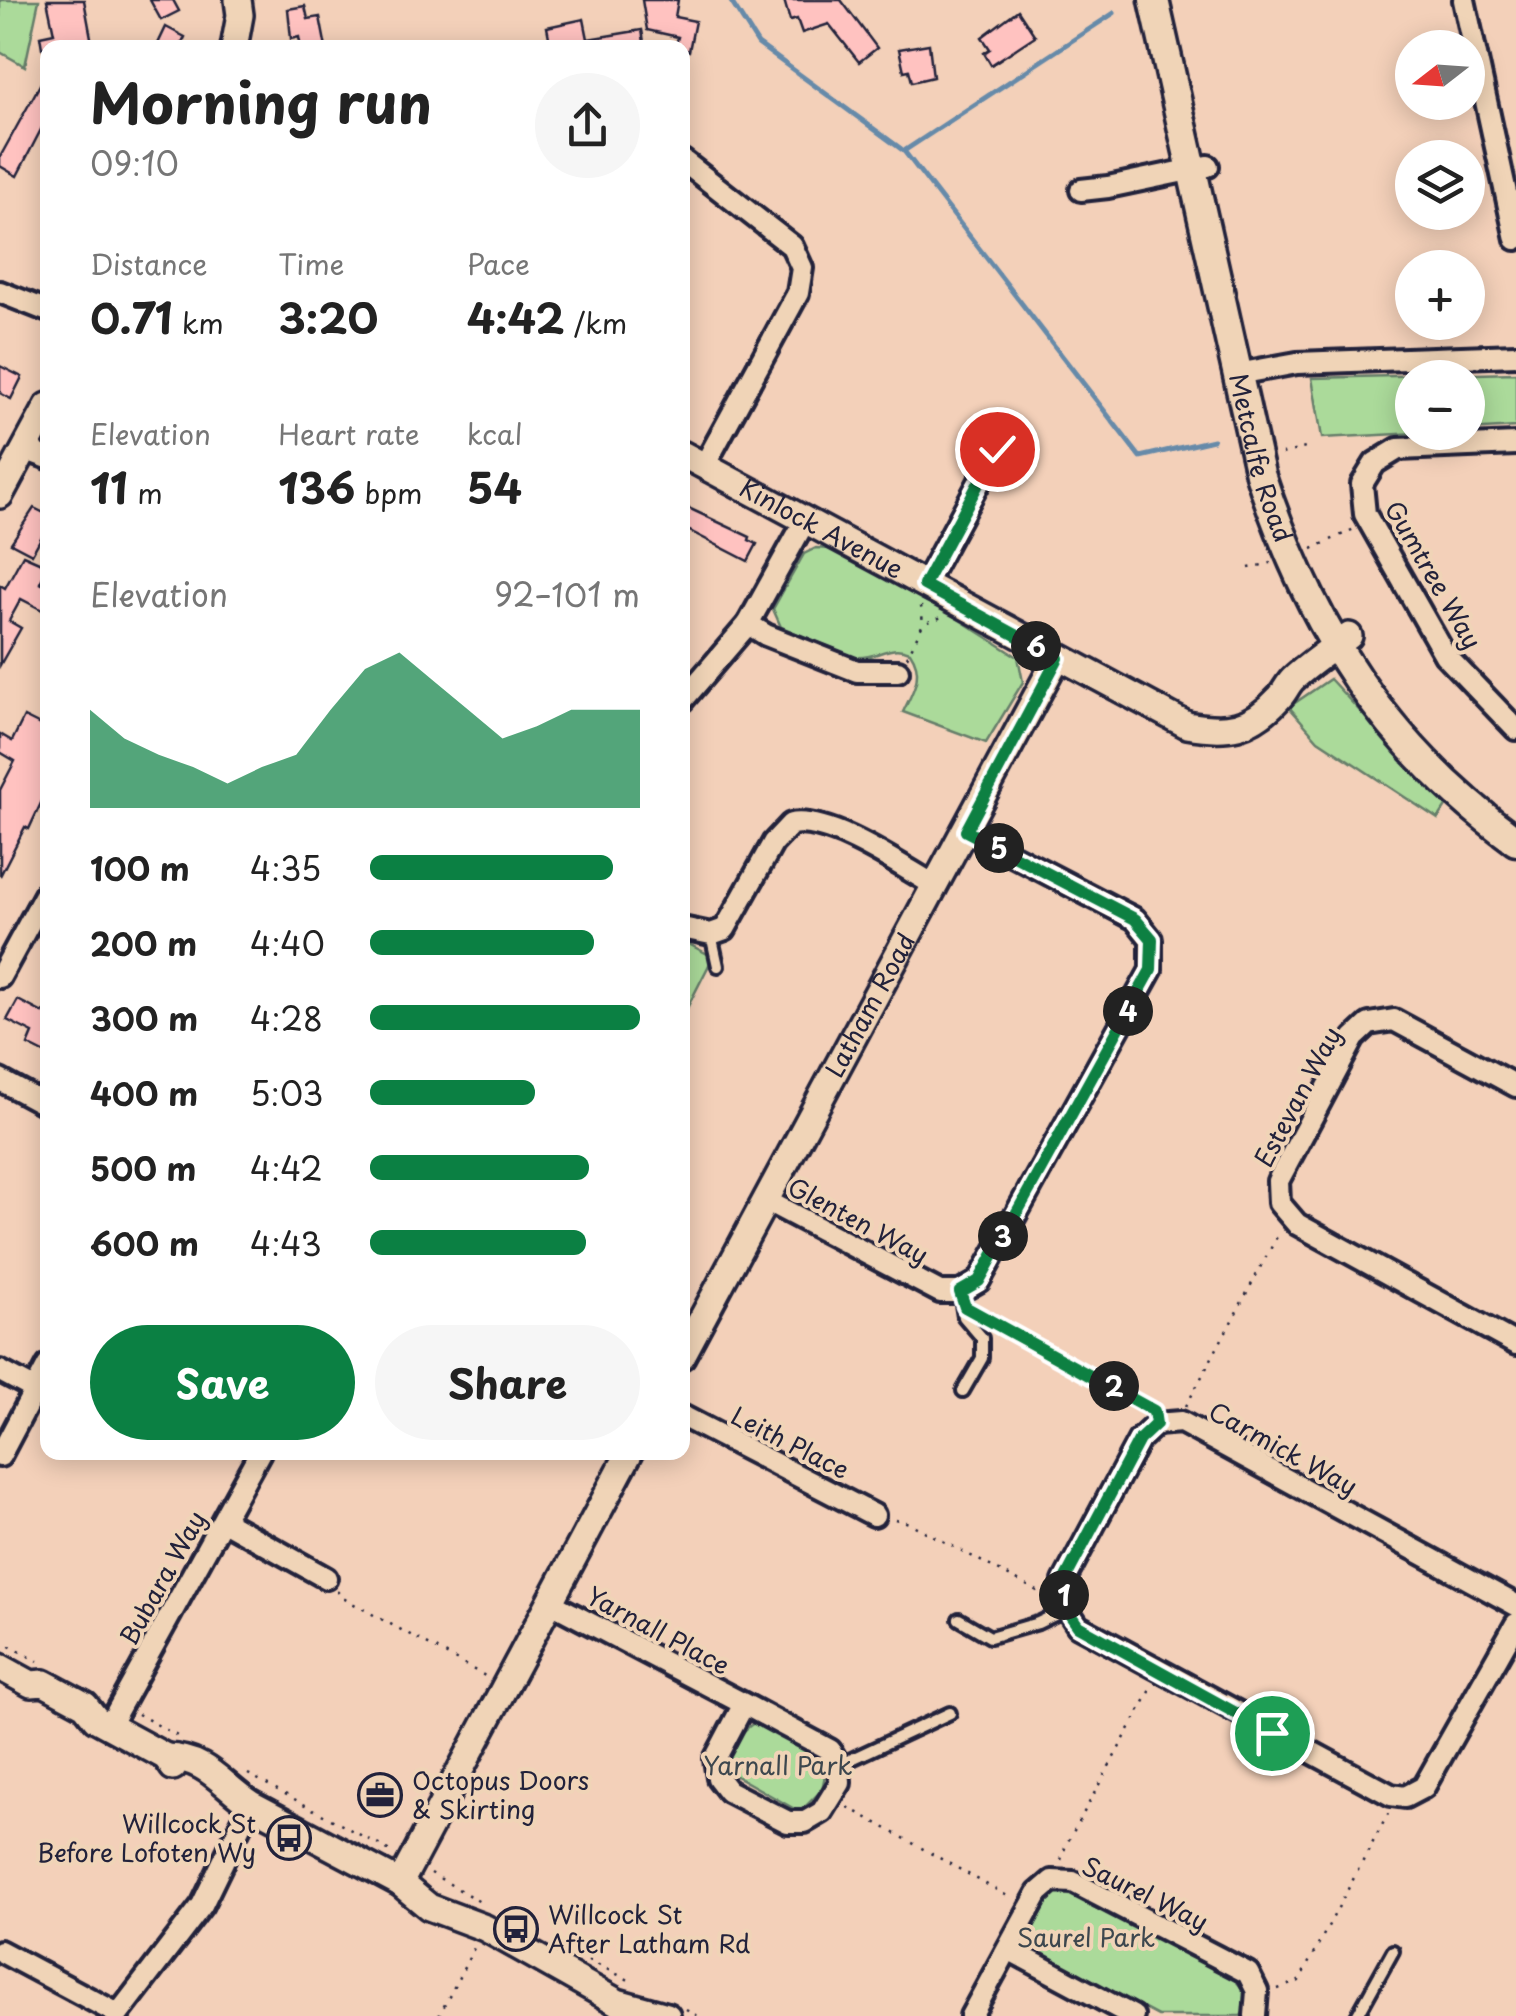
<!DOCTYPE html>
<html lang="en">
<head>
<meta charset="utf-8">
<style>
  :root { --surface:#fff; --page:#f6f6f6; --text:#222; --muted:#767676; --accent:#0b8043 }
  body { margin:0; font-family:"Playpen Sans",sans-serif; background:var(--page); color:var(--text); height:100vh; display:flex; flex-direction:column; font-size:38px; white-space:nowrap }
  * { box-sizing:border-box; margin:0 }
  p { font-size:32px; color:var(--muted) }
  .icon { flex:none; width:55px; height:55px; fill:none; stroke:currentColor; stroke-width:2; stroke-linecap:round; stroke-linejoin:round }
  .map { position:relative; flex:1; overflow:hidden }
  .panel { position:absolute; left:40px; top:40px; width:650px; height:1420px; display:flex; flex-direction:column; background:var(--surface); border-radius:20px; box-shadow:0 5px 25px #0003 }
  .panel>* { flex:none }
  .needle { width:65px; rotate:253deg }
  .tools { position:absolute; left:1395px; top:30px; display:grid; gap:20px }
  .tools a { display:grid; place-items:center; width:90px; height:90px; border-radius:50%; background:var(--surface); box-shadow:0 5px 25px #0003; font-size:50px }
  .pin { position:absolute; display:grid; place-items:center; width:85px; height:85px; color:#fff; margin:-42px; border:5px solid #fff; border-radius:50%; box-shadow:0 2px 10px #0007 }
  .km { position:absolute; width:50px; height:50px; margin:-25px; border-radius:50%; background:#222; color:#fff; font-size:28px; line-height:50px; text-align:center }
  .round { display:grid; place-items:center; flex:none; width:105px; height:105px; border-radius:52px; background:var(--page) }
  .head { display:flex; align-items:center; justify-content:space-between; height:170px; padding:0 50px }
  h1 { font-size:55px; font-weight:700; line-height:75px }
  .figures { display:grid; grid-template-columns:repeat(3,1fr); gap:15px; height:170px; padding:10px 50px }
  .figures div { display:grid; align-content:center }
  .figures b { font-size:42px; font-weight:700 }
  .figures small { font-size:28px; font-weight:400 }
  .figures p { font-size:28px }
  .chart { height:280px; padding:20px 50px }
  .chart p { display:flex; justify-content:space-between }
  .chart svg { width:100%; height:180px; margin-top:10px; fill:var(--accent); opacity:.7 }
  .button { display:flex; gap:20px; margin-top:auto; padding:20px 50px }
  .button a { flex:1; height:115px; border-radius:60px; background:var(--accent); color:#fff; font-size:40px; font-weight:700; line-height:115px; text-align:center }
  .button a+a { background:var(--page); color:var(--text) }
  ul { padding:0 50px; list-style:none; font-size:32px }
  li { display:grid; grid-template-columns:160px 120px 1fr; align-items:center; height:75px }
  li i { height:25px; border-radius:12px; background:var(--accent) }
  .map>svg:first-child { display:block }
  .green { fill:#abda9a; stroke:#667e6a; stroke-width:2.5 }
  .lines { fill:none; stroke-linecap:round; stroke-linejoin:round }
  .stream { stroke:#668aa9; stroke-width:5 }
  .building { fill:#ffc2c0; stroke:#22223b; stroke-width:2.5 }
  .service-casing { stroke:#22223b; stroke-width:18 }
  .minor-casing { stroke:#22223b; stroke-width:28 }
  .tertiary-casing { stroke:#22223b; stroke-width:32 }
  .secondary-casing { stroke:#22223b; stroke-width:35 }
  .path { stroke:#22223b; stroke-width:2.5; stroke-dasharray:2.5 8; stroke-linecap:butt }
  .service { stroke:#f0d4b7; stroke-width:10 }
  .minor { stroke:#f0d4b7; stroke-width:20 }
  .tertiary { stroke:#f0d4b7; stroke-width:25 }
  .secondary { stroke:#f0d4b7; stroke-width:28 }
  .route-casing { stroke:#fff; stroke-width:20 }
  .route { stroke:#0b8043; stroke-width:12 }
  .labels { text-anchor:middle; stroke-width:8; stroke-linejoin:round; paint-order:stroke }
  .street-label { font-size:25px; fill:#22223b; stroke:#f0d4b7 }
  .park-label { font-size:25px; fill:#3d474e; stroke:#f0d4b7 }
  .poi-label { font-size:25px; fill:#22223b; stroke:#f0d4b7; text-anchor:start }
</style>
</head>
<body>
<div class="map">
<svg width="1516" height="2016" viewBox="0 0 1516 2016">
  <rect width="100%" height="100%" fill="#f3d0b9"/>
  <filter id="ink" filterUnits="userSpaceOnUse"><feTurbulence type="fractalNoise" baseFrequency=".01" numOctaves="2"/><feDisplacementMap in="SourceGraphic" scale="20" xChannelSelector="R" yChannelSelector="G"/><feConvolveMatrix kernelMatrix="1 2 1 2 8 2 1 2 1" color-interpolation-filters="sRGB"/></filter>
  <g filter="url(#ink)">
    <g class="green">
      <path d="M0,0H39L25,66L0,52Z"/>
      <path d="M1516,373V427L1468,430V378H1412V432L1418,433L1322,438L1312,378Z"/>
      <path d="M816,548L830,549L944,610L1018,657L1023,682L986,743L903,712C913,691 925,674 910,652C888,643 876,660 854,657L781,627L773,609L804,554Z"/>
      <path d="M1330,679L1447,805L1438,819L1318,740L1289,707Z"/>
      <path d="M683,941L713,957L683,1016Z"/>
      <path d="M757,1721L828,1760L822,1790L800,1812L729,1772C729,1748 736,1734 757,1721Z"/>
      <path d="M1062,1890L1084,1896L1234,1979C1246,1991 1251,2001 1241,2016H1158L1050,1959L1033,1946C1029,1924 1042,1900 1062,1890Z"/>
    </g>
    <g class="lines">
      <g class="stream">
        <path d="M730,0L758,44L904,151L1140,457L1213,440"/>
        <path d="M904,151L1114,13"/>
      </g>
    </g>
    <g class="building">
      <path d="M47,0H84L92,43L42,48L40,36L54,33Z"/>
      <path d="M150,0H173L179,11L161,20Z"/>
      <path d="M642,0H678L675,17L695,21L689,51L675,48L678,37L647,30Z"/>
      <path d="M784,0H841L877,48L859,62L829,24L802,33L797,19L790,21Z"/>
      <path d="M305,6L308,19L320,17L326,48H301L299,37L291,39L288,9Z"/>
      <path d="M1018,10L1035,36L991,65L984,53L990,49L982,37Z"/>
      <path d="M584,19L588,39L642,30L645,48H551L547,27Z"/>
      <path d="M166,27L185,37L180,48H156Z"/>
      <path d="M929,44L933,77L912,82L909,70L904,71L899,49Z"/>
      <path d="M48,70V116L17,176L0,166V157Z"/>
      <path d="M0,366L22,377L11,399L0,393Z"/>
      <path d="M682,505L750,537L749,540L757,544L748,561L682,527Z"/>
      <path d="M34,508L48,515V525L32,554L11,543Z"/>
      <path d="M23,555L48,566L40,583L48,587V613L21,599L9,621L21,628L0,665V585L5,588Z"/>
      <path d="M24,717L48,729V788L29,829L25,827L0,876V790L15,761L0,752V734L12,741Z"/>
      <path d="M18,1000L43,1013L48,1005V1055L28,1045L33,1033L7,1020Z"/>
    </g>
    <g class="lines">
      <g class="service-casing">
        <g id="service">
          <path d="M711,934L718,966"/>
          <path d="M960,1292L964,1317L982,1338V1358L963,1391"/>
          <path d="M959,1619L990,1637L1038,1623L1067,1609"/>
          <path d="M839,1765L950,1713"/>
          <path d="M1357,2016L1393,1951"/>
        </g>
      </g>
      <g class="minor-casing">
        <g id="minor">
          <path d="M1464,0L1516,239"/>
          <path d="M682,160L792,246L802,268L798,293L704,466"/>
          <path d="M1081,190L1108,187L1208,166"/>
          <path d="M0,292L48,311"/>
          <path d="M1237,374L1297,363L1516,355"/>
          <path d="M1516,444L1398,449L1375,463L1362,484L1365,514L1445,655L1516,729"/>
          <path d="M24,449L48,458"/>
          <path d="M924,585L997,449"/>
          <path d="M748,624L766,635L857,671H898"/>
          <path d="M682,701L748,624L805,521"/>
          <path d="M682,928L711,934L725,929L773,843L791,824C832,817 900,866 936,886"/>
          <path d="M0,977L48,889"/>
          <path d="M0,1080L48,1106"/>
          <path d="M1516,1086L1394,1020L1369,1024L1354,1038L1278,1181L1279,1203L1297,1224L1516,1344"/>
          <path d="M767,1201L940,1292H960L979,1281L1151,970V939L1135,919L966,831"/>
          <path d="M0,1371L34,1389"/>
          <path d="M682,1416L874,1515"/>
          <path d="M0,1456L48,1365"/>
          <path d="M224,1521L326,1578"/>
          <path d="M549,1602L744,1704L830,1750L839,1765L840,1783L822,1812L805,1822H788L728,1791L718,1778L715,1759L744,1704"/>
          <path d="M1516,1605L1181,1422L1156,1424L1139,1440L1064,1581L1065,1606L1078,1626L1391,1795L1405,1797L1424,1787L1516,1624"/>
          <path d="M109,1726L260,1452"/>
          <path d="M1008,1949L1133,2016"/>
          <path d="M0,1951L118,2014"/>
          <path d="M117,2016L202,1905L251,1804"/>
          <path d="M971,2016L1038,1893L1052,1881L1073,1882L1248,1973L1257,1991L1255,2016"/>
        </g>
      </g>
      <g class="tertiary-casing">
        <g id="tertiary">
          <path d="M234,48L240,15L238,0"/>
          <path id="s1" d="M682,454L1187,725C1226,732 1250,730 1279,698C1285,692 1287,685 1293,679C1310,663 1330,650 1349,636"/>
          <path d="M0,495L48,406"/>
          <path id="s2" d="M682,1356L1057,658"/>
          <path d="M0,1667L31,1684L44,1683L85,1705L96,1719L166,1757L173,1767"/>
          <path d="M166,1757C208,1758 221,1785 251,1804L400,1883L429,1907L485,1928L617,2002L667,2016"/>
          <path d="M400,1883L630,1452"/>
        </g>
      </g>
      <g class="secondary-casing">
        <g id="secondary">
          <path id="s3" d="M1154,0L1260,474C1310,627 1385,746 1516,841"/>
        </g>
      </g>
      <g class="path">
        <path d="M1282,454L1309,447"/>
        <path d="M1312,549L1354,529"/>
        <path d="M1249,568L1271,563"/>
        <path d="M921,606L923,623"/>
        <path d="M907,657L923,624L942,617"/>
        <path d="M984,1316L1148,1405"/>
        <path d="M1186,1406L1279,1233"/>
        <path d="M895,1519L909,1523L1043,1594"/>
        <path d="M337,1591L343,1598L485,1676"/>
        <path d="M0,1641L38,1661"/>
        <path d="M138,1714L179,1737"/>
        <path d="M248,1774L390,1851"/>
        <path d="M848,1807L1011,1898"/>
        <path d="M1061,1860L1066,1845L1153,1686"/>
        <path d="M431,1873L480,1902"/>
        <path d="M588,1960L635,1983"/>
        <path d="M1278,1989L1299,1981L1388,1814"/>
        <path d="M686,2009L698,2016"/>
        <path d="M439,2016L475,1946"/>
      </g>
      <use href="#service" class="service"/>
      <use href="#minor" class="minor"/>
      <use href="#tertiary" class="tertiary"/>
      <use href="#secondary" class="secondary"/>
    </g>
  </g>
  <g class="lines" filter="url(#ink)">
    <g class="route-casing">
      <path id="route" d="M997,449L924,585L1058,658L966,831L1135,919L1152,939L1151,970L979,1281L960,1292L965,1307L1154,1411L1156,1424L1139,1440L1064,1581V1606L1078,1626L1272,1733"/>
    </g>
    <use href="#route" class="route"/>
  </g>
  <defs>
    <g id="office-ring" transform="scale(2.25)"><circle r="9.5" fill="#f0d4b7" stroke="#22223b" stroke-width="1.5"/><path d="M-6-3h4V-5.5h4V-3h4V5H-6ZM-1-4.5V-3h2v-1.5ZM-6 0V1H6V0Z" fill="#22223b"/></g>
    <g id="bus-ring" transform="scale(2.25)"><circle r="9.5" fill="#f0d4b7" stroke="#22223b" stroke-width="1.5"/><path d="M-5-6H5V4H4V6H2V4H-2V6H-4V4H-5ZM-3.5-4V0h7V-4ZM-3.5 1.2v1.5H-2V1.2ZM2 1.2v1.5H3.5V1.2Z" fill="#22223b"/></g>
  </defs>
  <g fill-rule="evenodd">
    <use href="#office-ring" x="380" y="1795"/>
    <use href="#bus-ring" x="289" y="1838"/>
    <use href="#bus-ring" x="516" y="1929"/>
  </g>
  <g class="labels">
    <g class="street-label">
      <text dy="9" stroke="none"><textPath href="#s3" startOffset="470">Metcalfe Road</textPath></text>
      <text dy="9" stroke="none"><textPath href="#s1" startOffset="158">Kinlock Avenue</textPath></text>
      <text transform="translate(1433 575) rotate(60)" y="9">Gumtree Way</text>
      <text dy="9" stroke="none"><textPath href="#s2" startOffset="398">Latham Road</textPath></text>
      <text transform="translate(1298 1097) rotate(-62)" y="9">Estevan Way</text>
      <text transform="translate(858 1221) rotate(28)" y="9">Glenten Way</text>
      <text transform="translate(790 1443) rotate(27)" y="9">Leith Place</text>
      <text transform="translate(1283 1449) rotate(29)" y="9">Carmick Way</text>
      <text transform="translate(163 1578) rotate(-61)" y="9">Bubara Way</text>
      <text transform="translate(658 1631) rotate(28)" y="9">Yarnall Place</text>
      <text transform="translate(1145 1894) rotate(26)" y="9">Saurel Way</text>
    </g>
    <g class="park-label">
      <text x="778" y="1775">Yarnall Park</text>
      <text x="1086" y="1947">Saurel Park</text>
    </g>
    <g class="poi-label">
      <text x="412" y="1790">Octopus Doors<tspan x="412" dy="29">&amp; Skirting</tspan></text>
      <text x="256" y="1833" text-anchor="end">Willcock St<tspan x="256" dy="29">Before Lofoten Wy</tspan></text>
      <text x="548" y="1924">Willcock St<tspan x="548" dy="29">After Latham Rd</tspan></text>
    </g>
  </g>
</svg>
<div class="tools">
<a><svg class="needle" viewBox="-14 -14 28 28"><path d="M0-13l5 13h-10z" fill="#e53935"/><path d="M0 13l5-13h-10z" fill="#767676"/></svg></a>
<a><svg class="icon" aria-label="layers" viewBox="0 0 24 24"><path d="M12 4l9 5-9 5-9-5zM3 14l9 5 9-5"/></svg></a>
<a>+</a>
<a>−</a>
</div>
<div class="pin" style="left:1272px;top:1733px;background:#1e9e55"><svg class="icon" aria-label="arrive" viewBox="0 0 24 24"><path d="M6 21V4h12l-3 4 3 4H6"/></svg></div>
<div class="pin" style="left:997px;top:449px;background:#d93025"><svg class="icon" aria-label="check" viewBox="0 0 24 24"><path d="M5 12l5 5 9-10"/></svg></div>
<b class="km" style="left:1064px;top:1595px">1</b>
<b class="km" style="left:1114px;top:1386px">2</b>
<b class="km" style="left:1003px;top:1236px">3</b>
<b class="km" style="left:1128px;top:1011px">4</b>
<b class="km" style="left:999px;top:848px">5</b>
<b class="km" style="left:1036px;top:646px">6</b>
<section class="panel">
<div class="head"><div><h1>Morning run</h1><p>09:10</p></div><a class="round"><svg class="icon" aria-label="share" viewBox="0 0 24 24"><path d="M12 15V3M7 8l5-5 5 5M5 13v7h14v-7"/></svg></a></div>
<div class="figures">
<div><p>Distance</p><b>0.71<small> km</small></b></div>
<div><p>Time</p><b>3:20</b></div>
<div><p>Pace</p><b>4:42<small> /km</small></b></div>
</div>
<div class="figures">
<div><p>Elevation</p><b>11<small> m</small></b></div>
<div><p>Heart rate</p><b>136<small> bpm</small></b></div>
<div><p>kcal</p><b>54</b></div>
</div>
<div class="chart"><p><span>Elevation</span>92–101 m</p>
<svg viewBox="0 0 160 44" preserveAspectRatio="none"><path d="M0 44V20L10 27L20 31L30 34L40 38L50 34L60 31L70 20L80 10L90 6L100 13L110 20L120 27L130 24L140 20L150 20L160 20V44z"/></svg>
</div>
<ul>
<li><b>100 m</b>4:35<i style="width:90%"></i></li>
<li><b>200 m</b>4:40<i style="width:83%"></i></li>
<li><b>300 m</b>4:28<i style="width:100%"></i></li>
<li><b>400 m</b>5:03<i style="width:61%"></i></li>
<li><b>500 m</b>4:42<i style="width:81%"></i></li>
<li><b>600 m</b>4:43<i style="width:80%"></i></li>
</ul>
<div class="button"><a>Save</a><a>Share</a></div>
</section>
</div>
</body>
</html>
